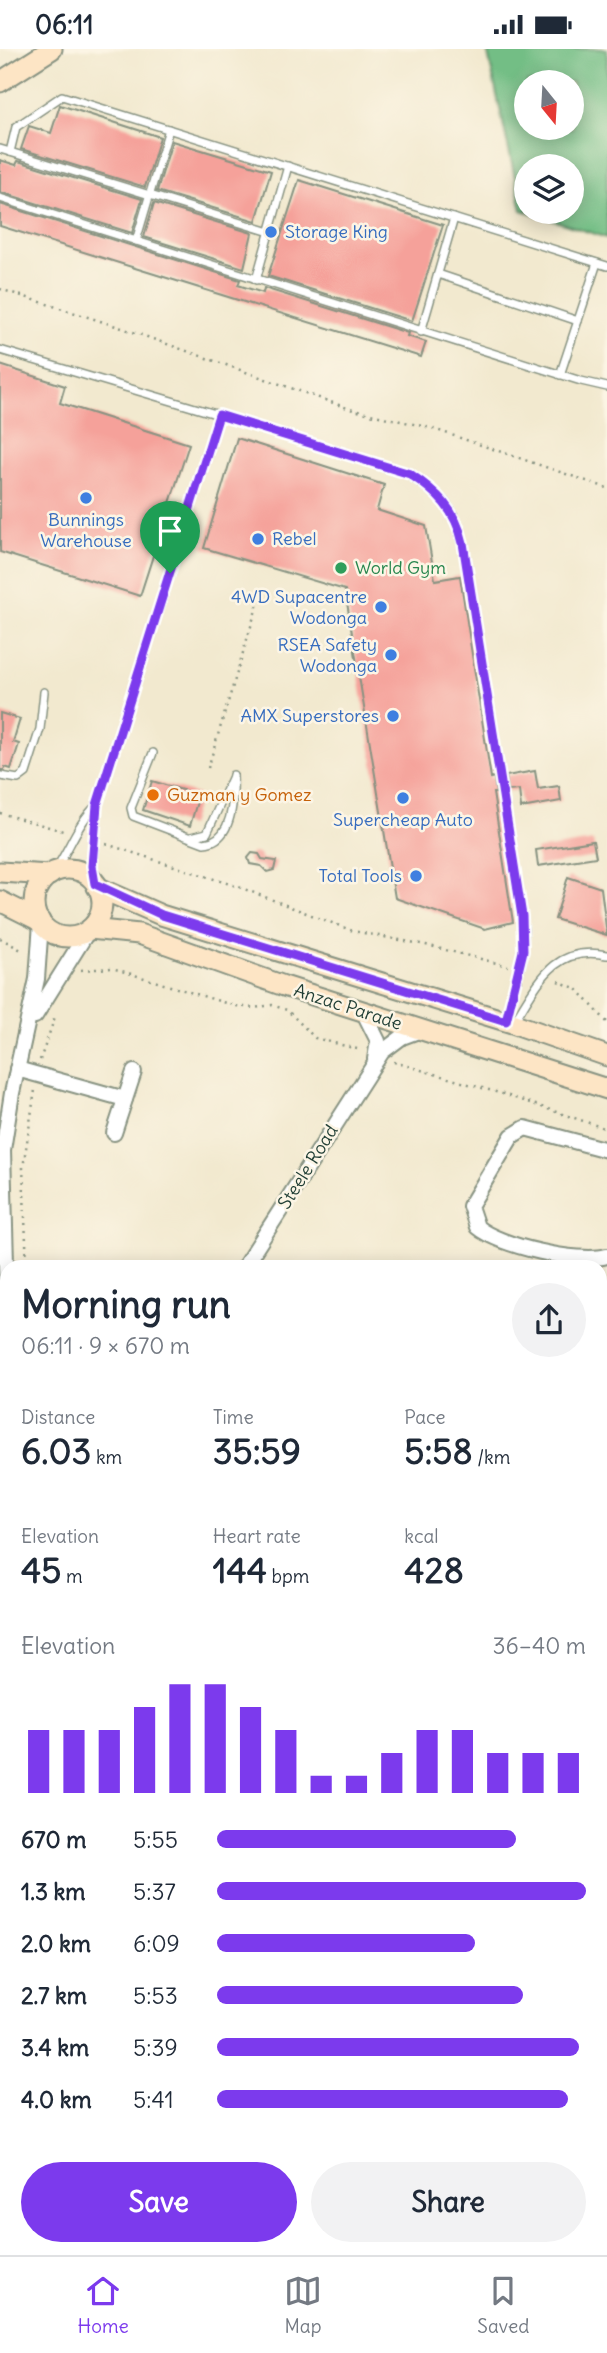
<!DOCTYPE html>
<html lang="en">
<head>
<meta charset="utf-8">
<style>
  :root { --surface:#fff; --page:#f2f2f3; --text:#1f2937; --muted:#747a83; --line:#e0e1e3; --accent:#7c3aed }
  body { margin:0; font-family:Delius,sans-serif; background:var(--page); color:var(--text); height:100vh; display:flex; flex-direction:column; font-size:26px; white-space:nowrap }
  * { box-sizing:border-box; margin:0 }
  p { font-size:23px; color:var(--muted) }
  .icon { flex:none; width:38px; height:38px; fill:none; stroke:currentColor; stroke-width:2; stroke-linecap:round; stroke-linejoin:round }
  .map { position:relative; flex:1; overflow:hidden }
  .panel { position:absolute; left:0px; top:1211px; width:607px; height:996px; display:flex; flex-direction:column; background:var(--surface); border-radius:21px 21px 0 0; box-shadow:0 4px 18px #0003 }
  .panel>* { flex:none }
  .needle { width:46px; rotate:162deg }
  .buttons { position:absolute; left:514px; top:21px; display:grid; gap:14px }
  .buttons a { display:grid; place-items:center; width:70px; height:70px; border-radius:50%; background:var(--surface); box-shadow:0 4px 18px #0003; font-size:35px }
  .pin { position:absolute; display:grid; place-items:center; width:60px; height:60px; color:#fff; margin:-72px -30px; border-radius:50% 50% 50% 0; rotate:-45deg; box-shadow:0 0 7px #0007 }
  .pin .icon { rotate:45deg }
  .round { display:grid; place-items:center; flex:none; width:74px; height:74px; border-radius:37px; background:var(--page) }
  .summary { display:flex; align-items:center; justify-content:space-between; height:119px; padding:0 21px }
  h1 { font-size:38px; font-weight:800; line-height:52px }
  .metrics { display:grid; grid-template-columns:repeat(3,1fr); gap:10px; height:119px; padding:7px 21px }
  .metrics div { display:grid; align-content:center }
  .metrics b { font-size:35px; font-weight:800 }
  .metrics small { font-size:19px; font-weight:400 }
  .metrics p { font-size:19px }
  .chart { height:196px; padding:14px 21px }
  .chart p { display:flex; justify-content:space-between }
  .chart svg { width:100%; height:126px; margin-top:7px; stroke:var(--accent); stroke-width:6 }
  .button { display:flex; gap:14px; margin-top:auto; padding:14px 21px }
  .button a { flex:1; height:80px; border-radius:42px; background:var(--accent); color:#fff; font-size:28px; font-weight:800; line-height:80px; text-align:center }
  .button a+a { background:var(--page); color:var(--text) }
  ul { padding:0 21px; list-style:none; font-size:23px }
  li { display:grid; grid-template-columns:112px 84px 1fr; align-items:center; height:52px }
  li i { height:18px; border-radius:9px; background:var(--accent) }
  .status { display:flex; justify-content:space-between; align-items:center; height:49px; padding:0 35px; background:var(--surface); direction:ltr }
  .status svg { height:19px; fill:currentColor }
  .menu { display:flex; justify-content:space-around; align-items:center; height:98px; border-top:2px solid var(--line); background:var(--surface); font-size:19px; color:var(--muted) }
  .menu a { display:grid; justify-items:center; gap:4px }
  .menu .active { color:var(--accent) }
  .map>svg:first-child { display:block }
  .forest { fill:#73be85; stroke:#497e5c; stroke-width:2; fill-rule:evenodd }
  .building { fill:#f5a19a }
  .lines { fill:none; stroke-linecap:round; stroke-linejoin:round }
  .lane-casing { stroke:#889382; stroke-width:10 }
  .street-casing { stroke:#889382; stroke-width:18 }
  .secondary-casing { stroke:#889382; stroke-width:23 }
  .path { stroke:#889382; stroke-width:2.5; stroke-dasharray:2 5; stroke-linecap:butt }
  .lane { stroke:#fff; stroke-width:7 }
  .street { stroke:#fff; stroke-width:14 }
  .secondary { stroke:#fde5c5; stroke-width:19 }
  .route-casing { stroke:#fff; stroke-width:14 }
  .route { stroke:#7c3aed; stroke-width:9 }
  .shop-dot { fill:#3f7fe0; stroke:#fcf5e5; stroke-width:2.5 }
  .leisure-dot { fill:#2e9e5b; stroke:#fcf5e5; stroke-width:2.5 }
  .food-dot { fill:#e8710a; stroke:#fcf5e5; stroke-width:2.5 }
  .labels { text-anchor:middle; stroke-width:5; stroke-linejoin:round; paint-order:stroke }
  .shop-label { font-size:18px; fill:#366cbe; stroke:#fcf5e5; text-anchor:end }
  .leisure-label { font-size:18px; fill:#27864d; stroke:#fcf5e5; text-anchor:start }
  .food-label { font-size:18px; fill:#c56008; stroke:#fcf5e5; text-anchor:start }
  .street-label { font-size:18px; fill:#1f3d34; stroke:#fcf5e5 }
</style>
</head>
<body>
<div class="status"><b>06:11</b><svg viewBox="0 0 49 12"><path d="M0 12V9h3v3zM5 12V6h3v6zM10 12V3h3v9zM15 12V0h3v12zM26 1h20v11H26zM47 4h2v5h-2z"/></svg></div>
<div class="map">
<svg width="607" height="2206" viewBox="0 0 607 2206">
  <rect width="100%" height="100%" fill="#fcf5e5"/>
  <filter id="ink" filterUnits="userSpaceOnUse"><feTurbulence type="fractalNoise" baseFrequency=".0143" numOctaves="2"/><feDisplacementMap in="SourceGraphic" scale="14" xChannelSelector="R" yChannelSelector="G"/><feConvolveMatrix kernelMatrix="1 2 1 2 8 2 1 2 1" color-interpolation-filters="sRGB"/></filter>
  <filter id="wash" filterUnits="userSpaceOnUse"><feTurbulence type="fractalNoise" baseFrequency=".00686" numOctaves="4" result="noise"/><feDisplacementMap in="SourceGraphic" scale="28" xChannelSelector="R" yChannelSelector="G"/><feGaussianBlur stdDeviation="1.57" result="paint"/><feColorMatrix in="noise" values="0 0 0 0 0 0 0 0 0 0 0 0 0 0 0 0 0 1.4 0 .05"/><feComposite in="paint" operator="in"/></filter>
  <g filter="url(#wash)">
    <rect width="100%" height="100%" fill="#f2e9cf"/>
    <path class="forest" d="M487,0H607V189L522,161ZM527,33H572V79H527ZM527,117H572V163H527Z"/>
    <g id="blocks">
      <g class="building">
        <path d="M60,56L160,88L145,138L21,100L29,77L51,84Z"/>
        <path d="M172,92L271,122L256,172L157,142Z"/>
        <path d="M0,111L16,116L18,112L142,150L132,184L0,143Z"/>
        <path d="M299,131L443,176L412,272L268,227Z"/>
        <path d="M154,154L252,184L244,219L144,188Z"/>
        <path d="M0,155L240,231L238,236L263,244L264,239L408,284L407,287L426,293L421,308L0,177Z"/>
        <path d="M0,316L65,337L60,354L189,395L140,547L0,503Z"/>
        <path d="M237,389L384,436L377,461L426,477L435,531L460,527L491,729L494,728L496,744H493L513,873L485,880L395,849L345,541L204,499Z"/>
        <path d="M0,664L20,670L13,693L19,695L11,720L5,718L4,721H0Z"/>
        <path d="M535,722L538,740L559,737L561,752L521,759L519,741L508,742L506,727Z"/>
        <path d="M152,732L199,746L190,777L143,761Z"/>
        <path d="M593,792L596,808L538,817L536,801Z"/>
        <path d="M252,804L259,805L262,810L276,812L274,821L267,823L261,817L250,815L248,809Z"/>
        <path d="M568,828L601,839L607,886L555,870Z"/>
      </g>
    </g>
  </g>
  <g filter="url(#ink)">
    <use href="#blocks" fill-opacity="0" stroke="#889382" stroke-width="2"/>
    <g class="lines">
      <g class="lane-casing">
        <g id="lane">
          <path d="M0,100L10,103L16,78L62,47L607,217"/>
          <path d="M10,103L270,183"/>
          <path d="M0,149L581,332L607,338"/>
          <path d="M136,192L169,80"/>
          <path d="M438,225L578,272"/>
          <path d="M256,231L288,117"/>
          <path d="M421,283L454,169"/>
          <path d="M0,301L219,366"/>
          <path d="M560,326L597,214"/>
          <path d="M153,704L131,759L133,767L204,794C233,792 234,750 233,726"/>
          <path d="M1,727L18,730L26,724L40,680L44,643"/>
          <path d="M191,788L207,784L233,727"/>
          <path d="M53,824C69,802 77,774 97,756"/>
          <path d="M95,835L92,817L97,756L219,366L410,425L445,453L454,466L463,494L524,881L522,911L506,972"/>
          <path d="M513,974C538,935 553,895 607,906"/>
        </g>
      </g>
      <g class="street-casing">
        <g id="street">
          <path d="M364,964L378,992L375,1010"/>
          <path d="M35,967L88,882"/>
          <path d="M17,1020L125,1050"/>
          <path d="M114,1084L134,1023"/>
          <path d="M607,1101L525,1079L512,1087L470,1157L477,1178C499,1197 579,1215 607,1207"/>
          <path d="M244,1218L382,1003L402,988L421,981"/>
          <path d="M0,1318L7,1253L3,1101L12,1044L37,930L41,874"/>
          <path d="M600,1519L607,1520"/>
          <path d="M600,1693L607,1692"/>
          <path d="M600,2163L607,2162"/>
          <path d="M146,2200L148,2206"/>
          <path d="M314,2200L317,2206"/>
        </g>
      </g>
      <g class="secondary-casing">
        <g id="secondary">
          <path d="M0,33L52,0"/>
          <circle cx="68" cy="854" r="34"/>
          <path d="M0,823L50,826"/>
          <path d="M97,838L161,866L512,974L607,1007"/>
          <path d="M0,852L40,872"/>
          <path d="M90,880L139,885L284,937L607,1040"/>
        </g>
      </g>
      <g class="path">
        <path d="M0,240L119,278L353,361L431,379L607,439"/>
        <path d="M208,719L259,551"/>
        <path d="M0,764L63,782"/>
        <path d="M106,795L239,838L353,882L426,896L508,917"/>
        <path d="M0,889L23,902"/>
        <path d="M81,921L112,919L235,957L254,959L272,956L287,961L315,989L361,1001"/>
        <path d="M558,932L577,940L607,973"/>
        <path d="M40,1011L56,965"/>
        <path d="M394,1013L506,1046L607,1080"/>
        <path d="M27,1218L23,1119L35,1041"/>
        <path d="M0,1383L7,1362"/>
        <path d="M600,1713L607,1712"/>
        <path d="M600,1953L607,1952"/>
        <path d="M0,2018H7"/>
        <path d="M600,2143H607"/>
        <path d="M600,2182L607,2181"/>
        <path d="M490,2200L500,2206"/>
        <path d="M525,2206L535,2200"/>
      </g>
      <use href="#lane" class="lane"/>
      <use href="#street" class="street"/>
      <use href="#secondary" class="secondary"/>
    </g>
  </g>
  <g class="lines" filter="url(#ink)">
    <g class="route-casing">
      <path id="route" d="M219,366L410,425C437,443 456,461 463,494L522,867L523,902L506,972L162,866L95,835L92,817L97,756Z"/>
    </g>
    <use href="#route" class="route"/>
  </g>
  <g class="shop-dot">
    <circle cx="271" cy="183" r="7"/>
    <circle cx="86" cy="449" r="7"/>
    <circle cx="258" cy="490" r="7"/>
    <circle cx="381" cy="558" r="7"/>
    <circle cx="391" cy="606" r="7"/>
    <circle cx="393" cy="667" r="7"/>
    <circle cx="403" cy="749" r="7"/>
    <circle cx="416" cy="827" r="7"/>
  </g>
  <circle class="leisure-dot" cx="341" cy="519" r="7"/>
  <circle class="food-dot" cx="153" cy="746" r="7"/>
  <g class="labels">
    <g class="shop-label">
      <text x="285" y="189" text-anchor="start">Storage King</text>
      <text x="86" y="477" text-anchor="middle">Bunnings<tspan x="86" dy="21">Warehouse</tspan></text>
      <text x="272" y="496" text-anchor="start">Rebel</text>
      <text x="367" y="554">4WD Supacentre<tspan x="367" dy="21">Wodonga</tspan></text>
      <text x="377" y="602">RSEA Safety<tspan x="377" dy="21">Wodonga</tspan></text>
      <text x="379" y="673">AMX Superstores</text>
      <text x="403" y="777" text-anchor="middle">Supercheap Auto</text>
      <text x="402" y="833">Total Tools</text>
    </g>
    <g class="leisure-label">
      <text x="355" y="525">World Gym</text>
    </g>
    <g class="food-label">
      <text x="167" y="752">Guzman y Gomez</text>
    </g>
    <g class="street-label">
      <text transform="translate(348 958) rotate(18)" y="6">Anzac Parade</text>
      <text transform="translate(308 1118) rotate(-58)" y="6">Steele Road</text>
    </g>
  </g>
</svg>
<div class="buttons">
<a><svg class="needle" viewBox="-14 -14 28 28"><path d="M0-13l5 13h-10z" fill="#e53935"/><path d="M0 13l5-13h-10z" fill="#747a83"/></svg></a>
<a><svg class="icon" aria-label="layers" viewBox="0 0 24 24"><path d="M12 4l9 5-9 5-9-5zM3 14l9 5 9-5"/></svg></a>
</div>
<div class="pin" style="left:170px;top:524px;background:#1e9e55"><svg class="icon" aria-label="arrive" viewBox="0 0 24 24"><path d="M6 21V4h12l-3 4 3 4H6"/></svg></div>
<section class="panel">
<div class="summary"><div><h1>Morning run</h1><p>06:11 · 9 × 670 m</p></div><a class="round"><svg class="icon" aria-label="share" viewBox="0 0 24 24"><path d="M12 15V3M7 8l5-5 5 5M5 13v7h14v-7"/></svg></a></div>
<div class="metrics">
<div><p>Distance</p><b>6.03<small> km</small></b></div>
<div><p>Time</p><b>35:59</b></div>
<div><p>Pace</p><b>5:58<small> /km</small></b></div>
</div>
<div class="metrics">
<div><p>Elevation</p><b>45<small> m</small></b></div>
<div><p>Heart rate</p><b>144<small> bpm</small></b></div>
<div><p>kcal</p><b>428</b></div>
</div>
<div class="chart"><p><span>Elevation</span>36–40 m</p>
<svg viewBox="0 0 160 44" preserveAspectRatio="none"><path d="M5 44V22M15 44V22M25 44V22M35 44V14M45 44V6M55 44V6M65 44V14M75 44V22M85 44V38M95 44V38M105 44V30M115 44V22M125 44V22M135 44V30M145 44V30M155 44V30"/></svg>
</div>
<ul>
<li><b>670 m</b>5:55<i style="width:81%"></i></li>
<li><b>1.3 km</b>5:37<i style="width:100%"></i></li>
<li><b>2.0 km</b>6:09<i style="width:70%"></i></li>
<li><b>2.7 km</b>5:53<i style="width:83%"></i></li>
<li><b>3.4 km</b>5:39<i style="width:98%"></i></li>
<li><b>4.0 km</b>5:41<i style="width:95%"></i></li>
</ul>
<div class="button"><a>Save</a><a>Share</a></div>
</section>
</div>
<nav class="menu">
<a class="active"><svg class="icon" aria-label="home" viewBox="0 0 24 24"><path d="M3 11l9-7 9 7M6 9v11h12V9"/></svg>Home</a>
<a><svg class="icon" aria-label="map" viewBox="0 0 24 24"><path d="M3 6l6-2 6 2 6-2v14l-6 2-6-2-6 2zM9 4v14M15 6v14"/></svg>Map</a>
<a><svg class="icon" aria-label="saved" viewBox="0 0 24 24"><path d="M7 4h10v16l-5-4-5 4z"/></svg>Saved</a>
</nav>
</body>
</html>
